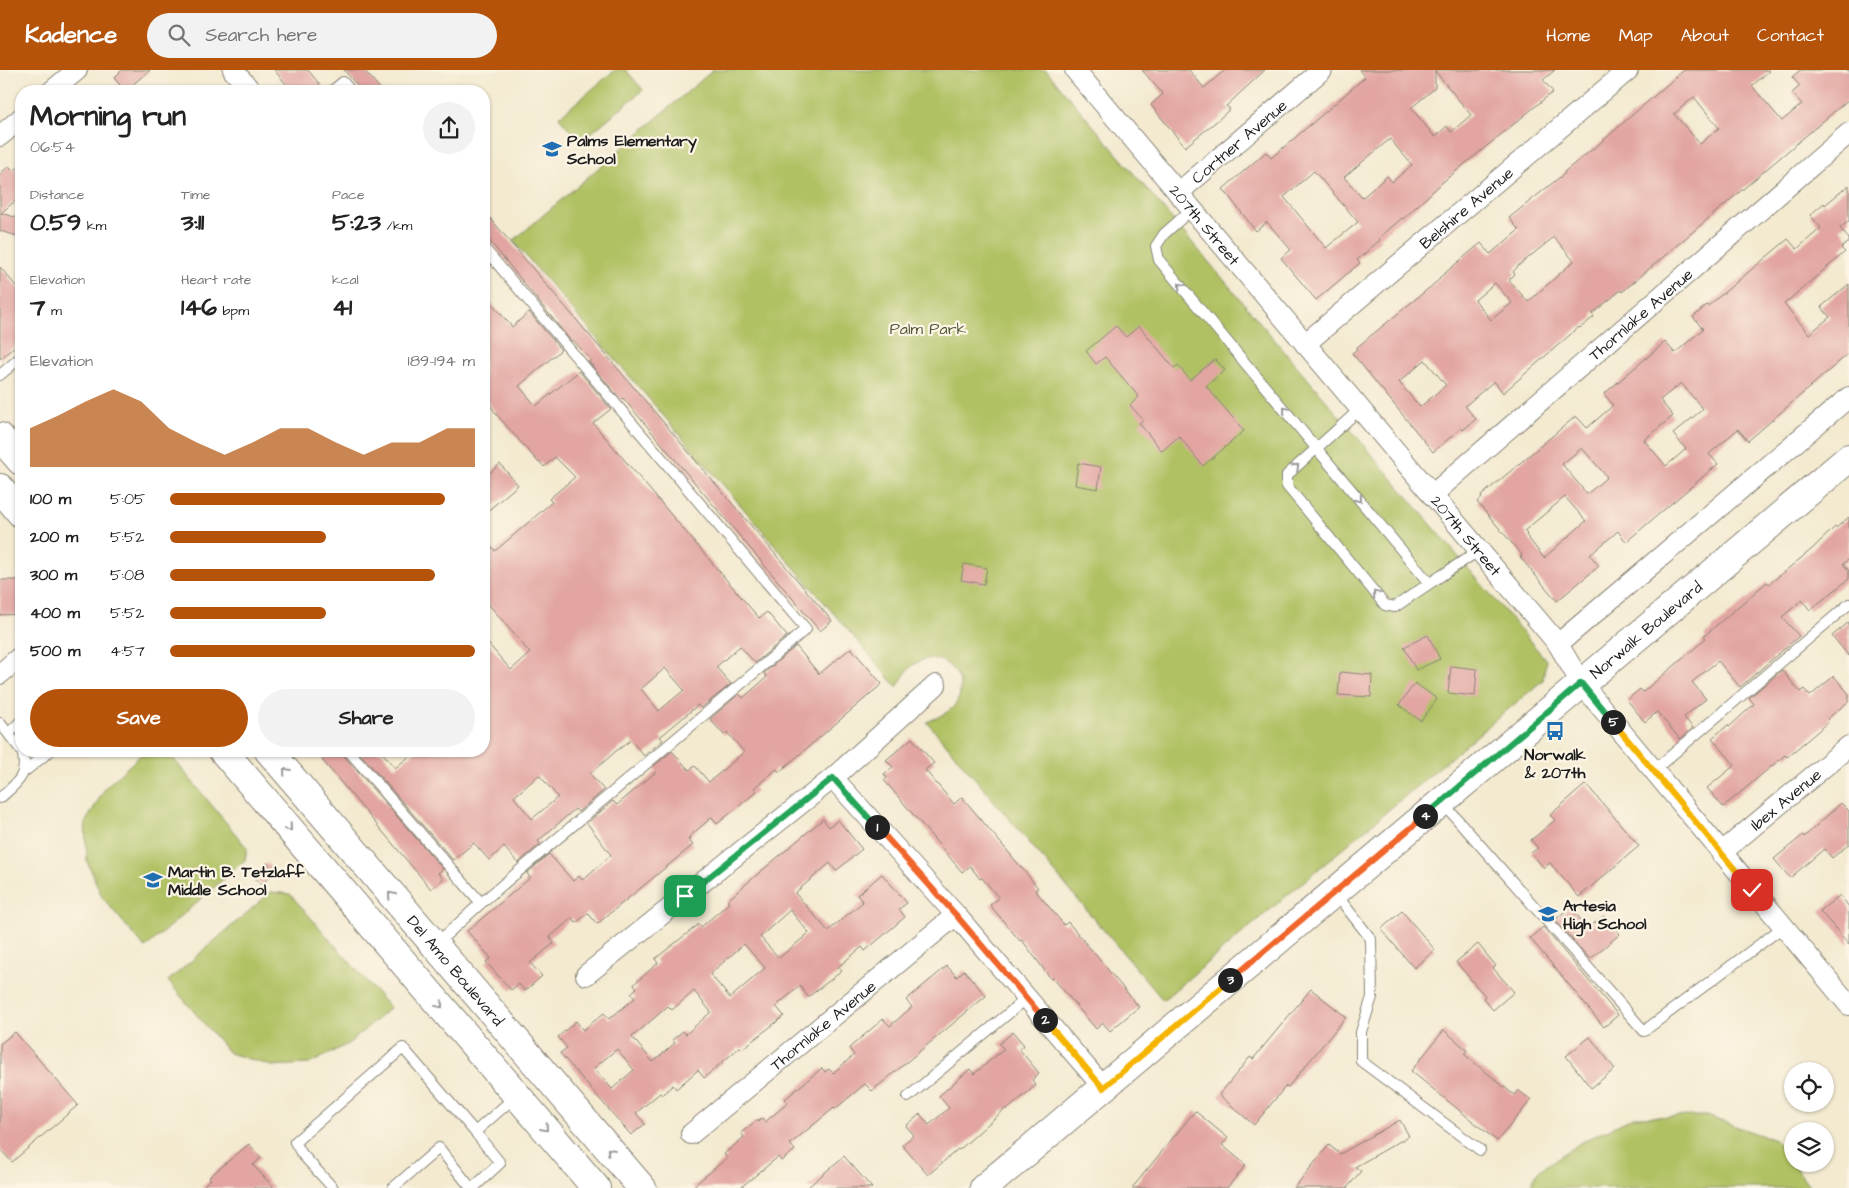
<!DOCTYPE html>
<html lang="en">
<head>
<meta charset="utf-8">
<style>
  :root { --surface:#fff; --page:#f2f2f2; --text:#222; --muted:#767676; --accent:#b45309 }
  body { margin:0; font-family:"Architects Daughter",sans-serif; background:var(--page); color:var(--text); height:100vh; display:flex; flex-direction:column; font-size:19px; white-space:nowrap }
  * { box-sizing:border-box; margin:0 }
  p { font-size:16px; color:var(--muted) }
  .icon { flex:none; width:28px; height:28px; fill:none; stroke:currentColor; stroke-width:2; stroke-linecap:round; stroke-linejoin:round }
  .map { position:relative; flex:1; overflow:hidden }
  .panel { position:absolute; left:15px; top:15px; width:475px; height:672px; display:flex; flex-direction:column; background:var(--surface); border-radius:20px; box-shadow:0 1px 4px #0004 }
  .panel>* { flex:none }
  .fabs { position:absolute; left:1784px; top:992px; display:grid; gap:10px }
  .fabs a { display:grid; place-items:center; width:50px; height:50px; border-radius:50%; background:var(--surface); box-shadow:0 1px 4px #0004; font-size:25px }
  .pin { position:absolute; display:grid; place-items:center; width:42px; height:42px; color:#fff; margin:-21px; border-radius:10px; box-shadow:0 2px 8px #0006 }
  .km { position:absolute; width:25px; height:25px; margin:-12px; border-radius:50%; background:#222; color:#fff; font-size:14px; line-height:25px; text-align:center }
  .round { display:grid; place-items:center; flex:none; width:52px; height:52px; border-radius:26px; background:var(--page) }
  .headline { display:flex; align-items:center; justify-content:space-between; height:85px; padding:0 15px }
  h1 { font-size:28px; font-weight:700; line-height:38px }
  .figures { display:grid; grid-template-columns:repeat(3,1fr); gap:8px; height:85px; padding:5px 15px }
  .figures div { display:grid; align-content:center }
  .figures b { font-size:25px; font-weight:700 }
  .figures small { font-size:14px; font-weight:400 }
  .figures p { font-size:14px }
  .chart { height:140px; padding:10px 15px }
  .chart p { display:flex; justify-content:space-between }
  .chart svg { width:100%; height:90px; margin-top:5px; fill:var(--accent); opacity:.7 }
  .cta { display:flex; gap:10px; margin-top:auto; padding:10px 15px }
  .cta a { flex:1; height:58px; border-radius:30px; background:var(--accent); color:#fff; font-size:20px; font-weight:700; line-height:58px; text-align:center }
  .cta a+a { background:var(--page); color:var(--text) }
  ul { padding:0 15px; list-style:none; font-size:16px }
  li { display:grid; grid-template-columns:80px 60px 1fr; align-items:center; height:38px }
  li i { height:12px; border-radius:6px; background:var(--accent) }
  header { display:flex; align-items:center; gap:30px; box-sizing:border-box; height:70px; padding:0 25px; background:var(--accent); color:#fff }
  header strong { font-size:24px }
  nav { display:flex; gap:28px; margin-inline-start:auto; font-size:18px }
  .search { width:350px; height:45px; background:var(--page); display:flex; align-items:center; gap:12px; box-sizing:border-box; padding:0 18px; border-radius:28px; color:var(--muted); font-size:19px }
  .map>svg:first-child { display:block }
  .green { fill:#b0c164; stroke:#666e40 }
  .building { fill:#e2a5a1; fill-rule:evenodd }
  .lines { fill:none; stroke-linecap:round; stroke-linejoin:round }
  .service-casing { stroke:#888376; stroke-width:12 }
  .minor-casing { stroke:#888376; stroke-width:22 }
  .secondary-casing { stroke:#888376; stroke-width:30 }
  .primary-casing { stroke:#888376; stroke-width:30 }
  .service { stroke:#fff; stroke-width:10 }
  .minor { stroke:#fff; stroke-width:20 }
  .secondary { stroke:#fff; stroke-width:28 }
  .primary { stroke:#fff; stroke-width:28 }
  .oneway { stroke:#999 }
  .split-1-casing { stroke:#fff; stroke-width:10 }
  .split-2-casing { stroke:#fff; stroke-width:10 }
  .split-3-casing { stroke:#fff; stroke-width:10 }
  .split-4-casing { stroke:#fff; stroke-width:10 }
  .split-5-casing { stroke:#fff; stroke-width:10 }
  .split-6-casing { stroke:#fff; stroke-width:10 }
  .split-1 { stroke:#22a559; stroke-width:6 }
  .split-2 { stroke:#f0652b; stroke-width:6 }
  .split-3 { stroke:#f5b400; stroke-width:6 }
  .split-4 { stroke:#f0652b; stroke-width:6 }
  .split-5 { stroke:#22a559; stroke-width:6 }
  .split-6 { stroke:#f5b400; stroke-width:6 }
  .labels { text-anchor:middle; stroke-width:4.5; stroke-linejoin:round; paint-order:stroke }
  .poi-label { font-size:16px; font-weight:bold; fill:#1c1c1c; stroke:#fcf5e5; text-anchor:start }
  .street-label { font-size:16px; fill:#1c1c1c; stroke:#fcf5e5 }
  .park-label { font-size:16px; fill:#505635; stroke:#fcf5e5 }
</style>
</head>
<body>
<header>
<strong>Kadence</strong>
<div class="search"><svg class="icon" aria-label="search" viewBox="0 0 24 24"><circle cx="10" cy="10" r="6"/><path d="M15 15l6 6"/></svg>Search here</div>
<nav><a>Home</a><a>Map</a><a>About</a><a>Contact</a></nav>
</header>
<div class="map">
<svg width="1849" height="1118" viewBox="0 0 1849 1118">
  <rect width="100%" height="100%" fill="#fcf5e5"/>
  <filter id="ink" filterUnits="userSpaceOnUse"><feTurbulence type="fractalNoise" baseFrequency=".02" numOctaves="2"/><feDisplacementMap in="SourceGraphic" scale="10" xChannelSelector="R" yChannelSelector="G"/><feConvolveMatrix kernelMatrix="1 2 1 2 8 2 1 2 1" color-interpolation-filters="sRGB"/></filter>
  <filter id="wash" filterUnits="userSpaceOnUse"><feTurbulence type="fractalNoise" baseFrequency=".0096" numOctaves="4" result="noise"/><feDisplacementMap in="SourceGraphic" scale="20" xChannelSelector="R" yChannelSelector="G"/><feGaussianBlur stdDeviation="1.12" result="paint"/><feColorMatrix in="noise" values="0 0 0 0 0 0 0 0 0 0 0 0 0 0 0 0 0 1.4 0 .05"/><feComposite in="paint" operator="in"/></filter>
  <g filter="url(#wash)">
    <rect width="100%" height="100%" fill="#f3ead0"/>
    <g class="green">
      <path d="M615,0H626L643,20L580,72L559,47Z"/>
      <path d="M713,0H1046L1546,590L1543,610L1163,930L927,652C936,648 947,644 954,636C974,612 943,576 916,593C907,598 903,608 897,617L513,171Z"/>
      <path d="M145,681H167L247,778L245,790L145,878L102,827L87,791L85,753L106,717Z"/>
      <path d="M271,822L290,824L390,938L348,974L309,994L272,996L229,983L168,911Z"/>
      <path d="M1706,1046L1775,1070L1811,1118H1529L1538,1101L1580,1073L1634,1047Z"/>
    </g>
    <g id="blocks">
      <g class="building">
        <path d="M122,0H150L125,21L114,8Z"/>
        <path d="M274,0H308L325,21H292Z"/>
        <path d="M344,0H364L382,21H362Z"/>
        <path d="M1142,0H1189L1204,18L1225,0H1265L1226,36L1230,39L1218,50L1185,77L1151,35L1163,24Z"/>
        <path d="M1359,0H1555L1543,10L1553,22L1444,111L1403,149L1402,148L1379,168L1380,170L1357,190L1360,193L1316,230L1281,188L1291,180L1267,152L1256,161L1223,119L1266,82L1271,88L1323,44L1365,7ZM1435,1L1471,45L1451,62L1447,56L1435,67L1411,38L1435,18ZM1390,69L1412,95L1392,112L1387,106L1362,128L1344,107ZM1314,101L1358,152L1326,178L1284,127Z"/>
        <path d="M1684,0H1770L1752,16L1782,51L1802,34L1792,23L1800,16L1792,7L1800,0H1849V29L1622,222L1621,220L1592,244L1594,247L1580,258L1579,257L1503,323L1494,311L1465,336L1476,349L1463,360L1461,358L1433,382L1352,283L1357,279L1356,278L1440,209L1439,208L1481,173L1490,184L1519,160L1509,148L1565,103L1564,102L1599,74ZM1694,27L1719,58L1700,74L1674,44ZM1554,167L1574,191L1528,232L1509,210L1515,204L1513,202L1518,196ZM1495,213L1512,233L1491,250L1475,230ZM1425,290L1446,315L1420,337L1399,312Z"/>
        <path d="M21,95V126L1,143L21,149V167L0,161V104L9,96L14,101Z"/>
        <path d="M1849,115V151L1840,158L1849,169V172L1841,178L1845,182L1784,234L1809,264L1830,247L1821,237L1849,214V283L1748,371L1738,359L1709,384L1718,394L1626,472L1618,461L1590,485L1599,496L1557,531L1520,487L1522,485L1477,432L1482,428L1481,426L1576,346L1587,358L1609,339L1613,335L1604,324L1665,272L1675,283L1703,259L1693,247L1707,235L1708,236L1788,169L1797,179L1821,158L1810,145L1824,133L1825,135ZM1681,313L1703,339L1673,364L1686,379L1666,396L1644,370L1673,346L1660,330ZM1582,378L1607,407L1587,424L1562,394ZM1565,427L1586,451L1544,488L1526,465L1527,464L1524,461Z"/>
        <path d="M484,141L832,551L820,561L623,328L621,330L589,292L591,290L573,270L571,271L484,164Z"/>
        <path d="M0,197L21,222V271L0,289Z"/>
        <path d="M484,224L512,257L529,242L561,280L519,316L536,336L579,301L611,339L593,353L759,548L767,542L787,566L755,593L740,576L716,597L731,614L701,638L698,635L660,667L663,670L644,686L631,670L615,682L590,704L604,720L578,742L575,739L538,771L540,774L518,793L504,777L489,790L474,773L453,790L358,681H381L395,698L416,681H484V569L511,600L530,583L484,529V484L492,477L495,481L515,464L552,432L549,429L575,407L555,387L544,397L540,392L539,393L497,345L484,326ZM665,598L684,620L659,641L641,619ZM539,705L558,727L532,749L514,727Z"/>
        <path d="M1116,256L1126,267L1139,256L1174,298L1178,295L1190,310L1215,289L1225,300L1206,316L1244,361L1203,396L1179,366L1162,381L1139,353L1143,350L1130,335L1139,327L1105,287L1096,294L1086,281Z"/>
        <path d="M1078,393L1101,397L1098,419L1075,415Z"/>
        <path d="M500,394L518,415L484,444V408Z"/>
        <path d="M1849,447V489L1843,494L1849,501V509L1810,540L1802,530L1782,547L1799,566L1740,617L1718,591L1692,612L1706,629L1684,647L1693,658L1680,669L1657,642L1645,652L1627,630L1640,619L1643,622L1694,579L1706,568L1704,566L1767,512L1769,514L1811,480L1835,457L1836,458Z"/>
        <path d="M964,494L987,498L984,514L961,510Z"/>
        <path d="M0,510H21V544L0,545Z"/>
        <path d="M1849,552V586L1832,566Z"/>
        <path d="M1428,565L1440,589L1416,600L1404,577Z"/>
        <path d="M796,576L819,604L851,578L882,614L779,702L777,699L754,718L757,721L738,737L717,754L712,747L689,767L690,768L688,769L693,775L597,854L588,843L576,853L572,848L550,867L554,873L530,893L542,906L525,921L519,914L511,920L486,892L491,888L467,861L530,808L527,803L549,784L573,811L579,806L582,810L611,785L587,753L613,731L617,735L657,701L653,697L672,681L689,700L695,696L709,712L744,682L727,662L724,665L710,649L739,624L743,628L767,607L764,603Z"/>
        <path d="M1451,596L1477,599L1475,626L1448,623Z"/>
        <path d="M1782,600L1800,622L1804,619L1810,626L1834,606L1849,624V631L1827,649L1829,651L1817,662L1787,687L1785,685L1723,737L1707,718L1735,695L1712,668L1728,655L1729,657L1754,634L1749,628Z"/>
        <path d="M1340,602L1372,605L1371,627L1338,625Z"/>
        <path d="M1415,613L1437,629L1421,651L1399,635Z"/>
        <path d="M912,668L934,693L925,700L954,734L962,727L1026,803L1038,818L1035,820L1064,855L1068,852L1139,937L1110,961L1103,953L1096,959L1053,908L1051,909L1022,870L1020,871L990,835L999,828L982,808L980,809L970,796L962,802L884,710L887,708L884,704L893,697L886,690Z"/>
        <path d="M332,681H342L344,686L443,799L438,803L443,809L431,819L322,690Z"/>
        <path d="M1586,714L1639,776L1579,827L1550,793L1544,798L1531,783L1538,778L1531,770L1555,750L1550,745Z"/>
        <path d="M1841,733L1849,741V774L1832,788L1824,779L1790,808L1774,789L1803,765L1804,767Z"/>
        <path d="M823,749L829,757L838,750L862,779L836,801L830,793L795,823L828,861L863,832L857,825L882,804L907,833L899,839L905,847L865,881L862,877L838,897L842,901L808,927L800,916L776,936L784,946L742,979L740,977L704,1008L698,1000L676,1019L673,1015L662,1025L660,1023L636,1043L645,1054L631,1065L560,983L567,978L558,967L576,951L583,960L604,943L609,949L635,928L631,923L637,918L634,914L658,893L655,889L699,854L701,857L729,833L727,831L746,814ZM790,840L809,863L779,888L760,867ZM744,874L765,898L730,928L710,904ZM694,921L711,942L686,964L683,961L672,970L675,973L653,992L632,967L668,936L672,940ZM617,979L634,1000L612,1019L594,998Z"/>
        <path d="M267,793L275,802L261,815L253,805Z"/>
        <path d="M1840,825L1849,837V874L1820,841Z"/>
        <path d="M1570,837L1588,858L1604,846L1620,864L1590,889L1555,850Z"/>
        <path d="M1402,841L1435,880L1414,898L1381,859Z"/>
        <path d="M1543,857L1618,945L1604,957L1530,868Z"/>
        <path d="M1478,874L1496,896L1493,898L1514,922L1493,940L1483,928L1485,926L1456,892Z"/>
        <path d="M947,896L957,907L964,900L986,926L872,1021L865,1014L835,1039L834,1038L790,1074L795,1080L781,1091L778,1087L740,1118H691L727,1088L724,1084L744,1067L741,1063L757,1050L758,1052L762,1048L765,1052L788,1033L785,1029L822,998L825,1002L829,999L833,1003L854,985L849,978L883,949L890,956L912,937L906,930Z"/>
        <path d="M1311,919L1346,947L1288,1017L1286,1016L1254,1055L1219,1025L1250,987L1253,989Z"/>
        <path d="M1444,960L1467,980L1464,984L1514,1025L1518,1020L1531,1030L1497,1071L1411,1001Z"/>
        <path d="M15,962L78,1035L12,1092L0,1079V974Z"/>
        <path d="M1013,962L1024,975L1019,979L1039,1003L1032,1010L1036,1015L1007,1040L1006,1038L959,1080L958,1079L928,1105L902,1075L914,1065L906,1056L920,1044L929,1055L949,1038L939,1026L970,999L974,1004L1004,979L999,974Z"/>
        <path d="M1590,967L1615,999L1591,1018L1566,986Z"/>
        <path d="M1195,1041L1228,1068L1222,1075L1246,1095L1227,1118H1132Z"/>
        <path d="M1400,1050L1409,1066L1355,1097L1361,1101L1347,1118H1294L1329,1075L1340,1084Z"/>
        <path d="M249,1074L261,1088L253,1095L274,1118H201L211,1109L209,1107Z"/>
        <path d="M844,1086L872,1118H807Z"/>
      </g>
    </g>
  </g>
  <g filter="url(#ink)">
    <use href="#blocks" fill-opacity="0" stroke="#888376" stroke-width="1"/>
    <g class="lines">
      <g class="service-casing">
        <g id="service">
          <path d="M332,21L343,12L351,21"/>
          <path d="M1192,139L1164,164L1156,176L1159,190L1429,513"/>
          <path d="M0,305L21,287"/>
          <path d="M1360,339L1287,405V416L1385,535L1395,537C1423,517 1451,500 1479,480"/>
          <path d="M0,653L21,680"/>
          <path d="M9,663L21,651"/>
          <path d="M349,681L481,833"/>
          <path d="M25,701L50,681"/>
          <path d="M1653,701L1849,534"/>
          <path d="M0,728C17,713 29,706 22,681"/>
          <path d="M1442,732L1644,961L1783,857"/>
          <path d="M1335,823L1371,869L1372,927L1361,962V991L1480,1080"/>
          <path d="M435,875L481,833L806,559L484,178"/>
          <path d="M908,1027L1027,928"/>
          <path d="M333,1118L302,1084L295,1072L403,978L475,1062"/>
          <path d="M393,1118L439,1078L471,1118"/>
          <path d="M473,1118L500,1093L475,1062L516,1026"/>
        </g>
      </g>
      <g class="minor-casing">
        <g id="minor">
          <path d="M233,0L251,21"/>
          <path id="s1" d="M1075,0L1558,574L1581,613L1849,935"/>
          <path d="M52,21L77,0"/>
          <path d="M0,66L21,48"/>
          <path id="s2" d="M1178,123L1322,0"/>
          <path id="s3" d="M1305,274L1628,0"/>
          <path id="s4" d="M1432,425L1849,63"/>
          <path d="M1558,574L1849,327"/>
          <path d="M0,604L21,586"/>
          <path d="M833,708L956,845L1103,1017"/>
          <path id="s5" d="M1721,783L1849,676"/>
          <path d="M586,905L833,708L936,615"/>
          <path id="s6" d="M691,1064L956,845"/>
        </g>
      </g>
      <g class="secondary-casing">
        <g id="secondary">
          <path id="s7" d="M984,1118L1849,388"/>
        </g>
      </g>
      <g class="primary-casing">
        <g id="primary">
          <path d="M0,367L21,391"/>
          <path d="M0,418L21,443"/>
          <path d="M223,681L596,1118"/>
          <path id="s8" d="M269,681L642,1118"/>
        </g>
      </g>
      <use href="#service" class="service"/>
      <use href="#minor" class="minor"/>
      <use href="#secondary" class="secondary"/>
      <use href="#primary" class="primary"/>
    </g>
    <defs><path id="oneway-chevron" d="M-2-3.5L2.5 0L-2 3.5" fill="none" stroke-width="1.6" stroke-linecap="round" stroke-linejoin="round" transform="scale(1.25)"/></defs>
    <g class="oneway">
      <use href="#oneway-chevron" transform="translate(1181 216) rotate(-130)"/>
      <use href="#oneway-chevron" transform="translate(1286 340) rotate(-130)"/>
      <use href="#oneway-chevron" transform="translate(1296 397) rotate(-43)"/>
      <use href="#oneway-chevron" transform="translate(1359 429) rotate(51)"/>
      <use href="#oneway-chevron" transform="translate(1376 524) rotate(-130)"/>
      <use href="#oneway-chevron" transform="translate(286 701) rotate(-131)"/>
      <use href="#oneway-chevron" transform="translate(289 758) rotate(49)"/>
      <use href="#oneway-chevron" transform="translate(391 825) rotate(-131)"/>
      <use href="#oneway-chevron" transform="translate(440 935) rotate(50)"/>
      <use href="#oneway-chevron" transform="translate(545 1058) rotate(49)"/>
      <use href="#oneway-chevron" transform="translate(610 1081) rotate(-131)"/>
    </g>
  </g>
  <g class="lines" filter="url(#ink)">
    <g class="split-1-casing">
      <path id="split-1" d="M685,826L833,708L877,757"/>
    </g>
    <g class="split-2-casing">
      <path id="split-2" d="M877,757L956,845L1045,950"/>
    </g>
    <g class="split-3-casing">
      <path id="split-3" d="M1045,950L1103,1018L1230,910"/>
    </g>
    <g class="split-4-casing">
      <path id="split-4" d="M1230,910L1425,746"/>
    </g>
    <g class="split-5-casing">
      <path id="split-5" d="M1425,746L1581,613L1613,652"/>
    </g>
    <g class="split-6-casing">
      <path id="split-6" d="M1613,652L1752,820"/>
    </g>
    <use href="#split-1" class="split-1"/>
    <use href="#split-2" class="split-2"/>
    <use href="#split-3" class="split-3"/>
    <use href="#split-4" class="split-4"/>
    <use href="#split-5" class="split-5"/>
    <use href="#split-6" class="split-6"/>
  </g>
  <defs>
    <g id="school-bare" transform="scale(1.5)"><path d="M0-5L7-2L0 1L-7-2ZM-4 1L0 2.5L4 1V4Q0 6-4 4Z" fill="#1f6fb2" stroke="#fcf5e5" stroke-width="2.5" paint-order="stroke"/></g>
    <g id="bus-bare" transform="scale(1.5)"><path d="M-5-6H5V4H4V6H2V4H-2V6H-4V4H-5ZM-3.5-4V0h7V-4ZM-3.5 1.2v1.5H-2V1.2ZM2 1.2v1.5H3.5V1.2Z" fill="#1f6fb2" stroke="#fcf5e5" stroke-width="2.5" paint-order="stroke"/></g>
  </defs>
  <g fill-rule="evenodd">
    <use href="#school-bare" x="552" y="79"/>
    <use href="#bus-bare" x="1555" y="661"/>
    <use href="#school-bare" x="153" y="810"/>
    <use href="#school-bare" x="1548" y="844"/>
  </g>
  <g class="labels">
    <g class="poi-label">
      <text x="567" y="76">Palms Elementary<tspan x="567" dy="18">School</tspan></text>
      <text x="1555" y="690" text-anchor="middle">Norwalk<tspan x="1555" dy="18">&amp; 207th</tspan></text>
      <text x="168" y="807">Martin B. Tetzlaff<tspan x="168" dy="18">Middle School</tspan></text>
      <text x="1563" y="841">Artesia<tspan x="1563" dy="18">High School</tspan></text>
    </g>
    <g class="street-label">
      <text dy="6" stroke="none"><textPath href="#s2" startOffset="80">Cortner Avenue</textPath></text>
      <text dy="6" stroke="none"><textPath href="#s3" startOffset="211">Belshire Avenue</textPath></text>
      <text dy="6" stroke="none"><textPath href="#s1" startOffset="202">207th Street</textPath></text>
      <text dy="6" stroke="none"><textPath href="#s4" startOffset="276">Thornlake Avenue</textPath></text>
      <text dy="6" stroke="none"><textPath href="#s1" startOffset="608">207th Street</textPath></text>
      <text dy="6" stroke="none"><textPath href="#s7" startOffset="866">Norwalk Boulevard</textPath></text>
      <text dy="6" stroke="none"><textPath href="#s5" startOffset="84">Ibex Avenue</textPath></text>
      <text dy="6" stroke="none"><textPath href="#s8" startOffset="288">Del Amo Boulevard</textPath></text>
      <text dy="6" stroke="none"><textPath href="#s6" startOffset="171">Thornlake Avenue</textPath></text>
    </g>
    <g class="park-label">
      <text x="928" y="264">Palm Park</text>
    </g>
  </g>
</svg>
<div class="fabs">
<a><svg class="icon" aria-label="locate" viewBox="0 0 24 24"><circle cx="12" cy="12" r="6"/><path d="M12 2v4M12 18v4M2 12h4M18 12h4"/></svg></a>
<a><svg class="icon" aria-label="layers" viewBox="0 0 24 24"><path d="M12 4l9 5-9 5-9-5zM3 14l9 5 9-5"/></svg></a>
</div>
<div class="pin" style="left:685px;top:826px;background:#1e9e55"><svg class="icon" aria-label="arrive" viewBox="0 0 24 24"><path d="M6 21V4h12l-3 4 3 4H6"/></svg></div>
<div class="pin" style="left:1752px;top:820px;background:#d93025"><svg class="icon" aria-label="check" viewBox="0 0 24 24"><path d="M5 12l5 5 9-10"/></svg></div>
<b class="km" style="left:877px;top:757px">1</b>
<b class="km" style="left:1045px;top:950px">2</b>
<b class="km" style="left:1230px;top:910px">3</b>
<b class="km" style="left:1425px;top:746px">4</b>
<b class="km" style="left:1613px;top:652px">5</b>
<section class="panel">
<div class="headline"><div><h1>Morning run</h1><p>06:54</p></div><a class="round"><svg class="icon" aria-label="share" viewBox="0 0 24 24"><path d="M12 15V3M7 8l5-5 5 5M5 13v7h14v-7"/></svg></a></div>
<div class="figures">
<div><p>Distance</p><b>0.59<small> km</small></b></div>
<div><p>Time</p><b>3:11</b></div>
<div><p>Pace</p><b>5:23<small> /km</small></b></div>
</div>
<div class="figures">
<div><p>Elevation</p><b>7<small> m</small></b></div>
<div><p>Heart rate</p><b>146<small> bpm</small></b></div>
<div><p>kcal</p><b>41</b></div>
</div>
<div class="chart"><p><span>Elevation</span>189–194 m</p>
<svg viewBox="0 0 160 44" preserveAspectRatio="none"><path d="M0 44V25L10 19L20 12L30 6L40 12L50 25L60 32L70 38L80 32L90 25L100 25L110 32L120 38L130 32L140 32L150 25L160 25V44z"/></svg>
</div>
<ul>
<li><b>100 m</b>5:05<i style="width:90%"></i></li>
<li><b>200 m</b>5:52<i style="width:51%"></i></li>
<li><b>300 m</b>5:08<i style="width:87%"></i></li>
<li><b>400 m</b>5:52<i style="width:51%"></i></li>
<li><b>500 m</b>4:57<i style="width:100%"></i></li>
</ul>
<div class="cta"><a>Save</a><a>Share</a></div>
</section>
</div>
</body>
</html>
